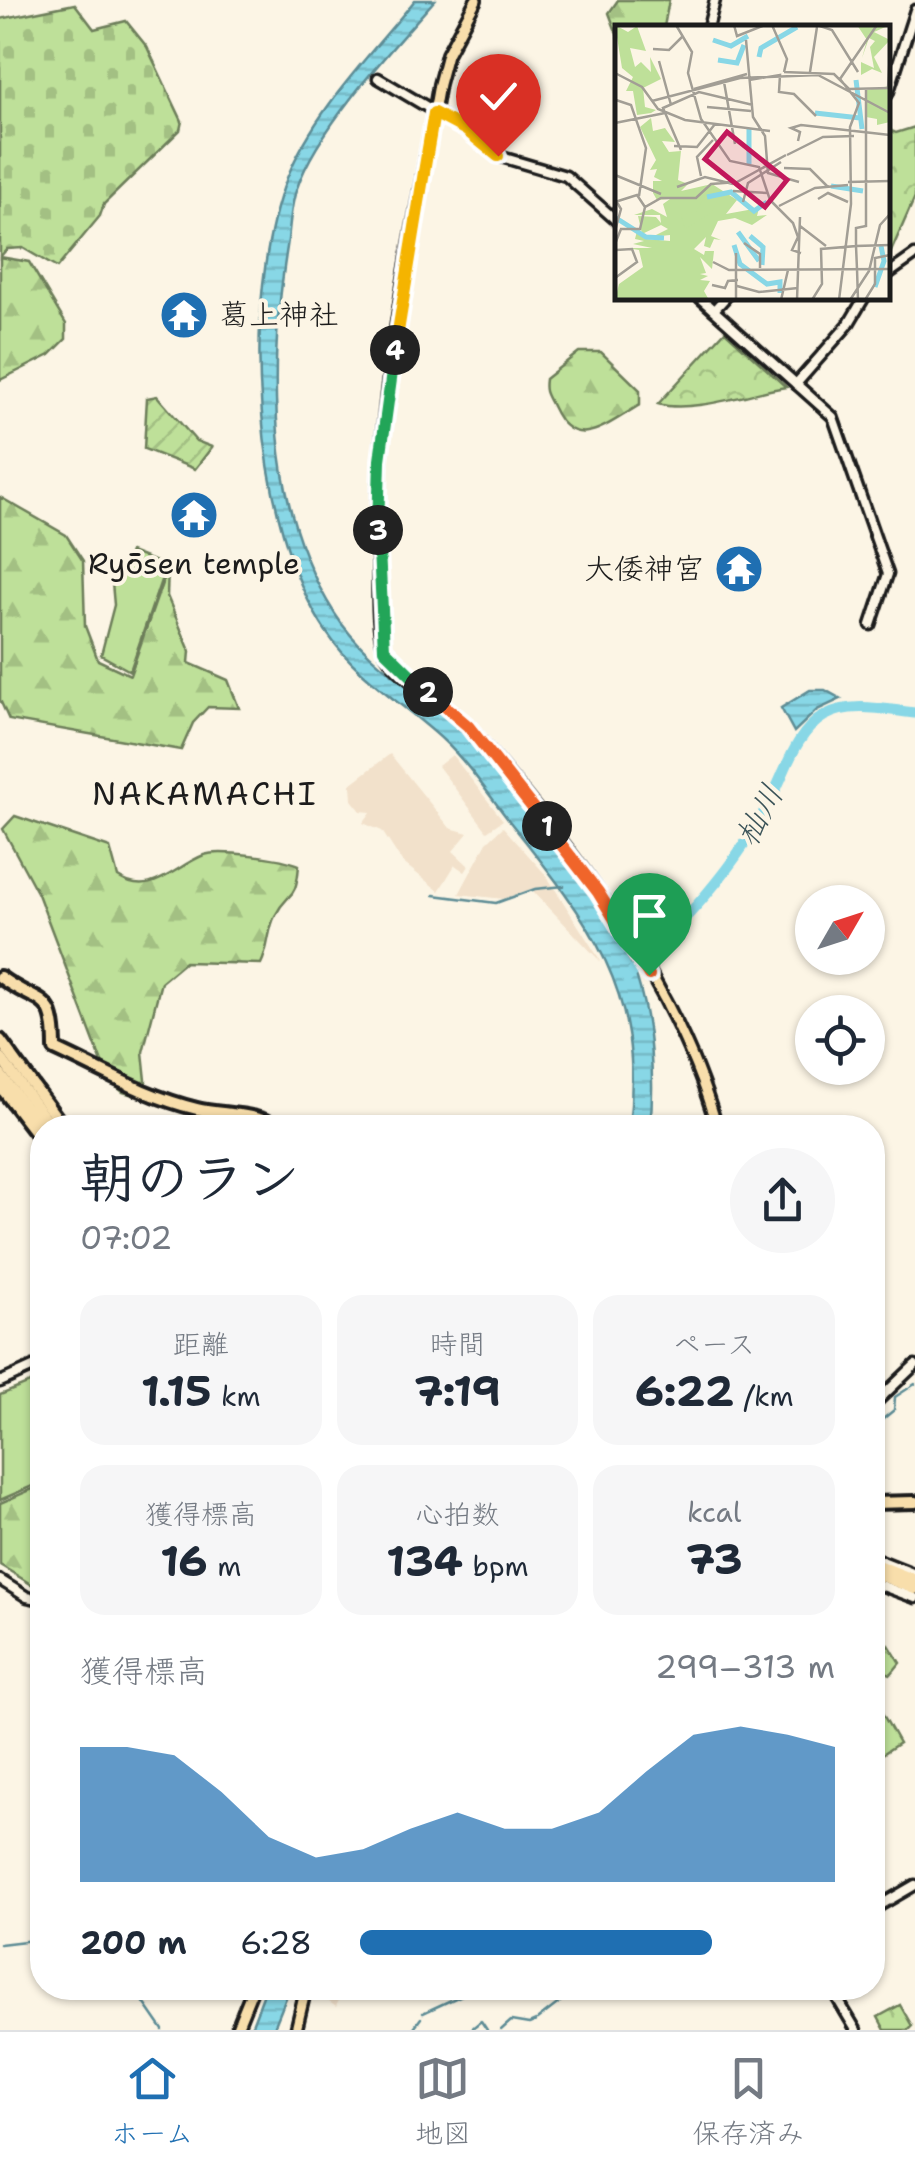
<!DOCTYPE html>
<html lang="ja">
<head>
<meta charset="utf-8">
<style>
  :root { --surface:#fff; --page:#f6f6f7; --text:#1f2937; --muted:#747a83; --line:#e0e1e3; --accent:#1f6fb2 }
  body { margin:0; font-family:"Shantell Sans","Klee One",sans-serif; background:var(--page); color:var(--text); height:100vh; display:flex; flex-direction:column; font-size:38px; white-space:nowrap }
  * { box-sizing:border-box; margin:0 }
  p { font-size:32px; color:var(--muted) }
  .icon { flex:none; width:55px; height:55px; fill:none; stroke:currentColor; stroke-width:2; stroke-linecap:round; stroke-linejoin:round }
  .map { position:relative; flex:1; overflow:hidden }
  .panel { position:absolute; left:30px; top:1115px; width:855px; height:885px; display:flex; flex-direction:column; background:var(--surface); border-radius:40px; box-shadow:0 2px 8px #0004 }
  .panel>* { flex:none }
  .needle { width:65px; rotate:51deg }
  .tools { position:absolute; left:795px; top:885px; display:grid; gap:20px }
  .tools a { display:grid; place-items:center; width:90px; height:90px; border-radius:50%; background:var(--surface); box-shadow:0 2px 8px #0004; font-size:50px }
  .pin { position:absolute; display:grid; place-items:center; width:85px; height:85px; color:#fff; margin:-102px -42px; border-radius:50% 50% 50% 0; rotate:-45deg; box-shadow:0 0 10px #0007 }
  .pin .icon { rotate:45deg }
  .km { position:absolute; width:50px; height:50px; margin:-25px; border-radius:50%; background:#222; color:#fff; font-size:28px; line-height:50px; text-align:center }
  .round { display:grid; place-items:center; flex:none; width:105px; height:105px; border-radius:52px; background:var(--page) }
  .summary { display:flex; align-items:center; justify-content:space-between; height:170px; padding:0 50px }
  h1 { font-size:55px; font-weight:700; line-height:75px }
  .figures { display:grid; grid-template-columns:repeat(3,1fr); gap:15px; height:170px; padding:10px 50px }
  .figures div { display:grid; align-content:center; border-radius:25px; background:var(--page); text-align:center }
  .figures b { font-size:42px; font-weight:700 }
  .figures small { font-size:28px; font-weight:400 }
  .figures p { font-size:28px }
  .chart { height:280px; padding:20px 50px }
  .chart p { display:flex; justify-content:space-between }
  .chart svg { width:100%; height:180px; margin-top:10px; fill:var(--accent); opacity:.7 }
  ul { padding:0 50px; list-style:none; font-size:32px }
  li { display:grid; grid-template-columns:160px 120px 1fr; align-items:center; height:75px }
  li i { height:25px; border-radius:12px; background:var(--accent) }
  .tabs { display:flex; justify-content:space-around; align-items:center; height:140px; border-top:2px solid var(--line); background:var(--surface); font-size:28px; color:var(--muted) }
  .tabs a { display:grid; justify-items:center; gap:5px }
  .tabs .selected { color:var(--accent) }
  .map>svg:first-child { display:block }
  .built { fill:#f2e1cb }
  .grass { fill:#bee099; stroke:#6d7e5a; stroke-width:2.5 }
  .forest { fill:url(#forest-firs); stroke:#6d7e5a; stroke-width:2.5 }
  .cemetery { fill:url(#cemetery-stones); stroke:#6d7e5a; stroke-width:2.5 }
  .park { fill:url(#park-crowns); stroke:#6d7e5a; stroke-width:2.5 }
  .garden { fill:url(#garden-furrows); stroke:#6d7e5a; stroke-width:2.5 }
  .water { fill:url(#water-rules); stroke:#5d8c95; stroke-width:2.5 }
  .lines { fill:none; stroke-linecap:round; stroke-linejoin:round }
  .stream { stroke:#5d8c95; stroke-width:2.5 }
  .river { stroke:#88d7e6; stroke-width:11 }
  .secondary-casing { stroke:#1c1c1c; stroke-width:15 }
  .primary-casing { stroke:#1c1c1c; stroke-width:16 }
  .highway-casing { stroke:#1c1c1c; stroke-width:18 }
  .secondary { stroke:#fcf5e5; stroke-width:8 }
  .primary { stroke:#f8deab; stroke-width:9 }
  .highway { stroke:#f8deab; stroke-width:10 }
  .split-1-casing { stroke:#fff; stroke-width:20 }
  .split-2-casing { stroke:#fff; stroke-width:20 }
  .split-3-casing { stroke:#fff; stroke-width:20 }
  .split-4-casing { stroke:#fff; stroke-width:20 }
  .split-5-casing { stroke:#fff; stroke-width:20 }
  .split-6-casing { stroke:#fff; stroke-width:20 }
  .split-1 { stroke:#f0652b; stroke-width:12 }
  .split-2 { stroke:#f0652b; stroke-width:12 }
  .split-3 { stroke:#22a559; stroke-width:12 }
  .split-4 { stroke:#22a559; stroke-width:12 }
  .split-5 { stroke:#f5b400; stroke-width:12 }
  .split-6 { stroke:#f5b400; stroke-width:12 }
  .labels { text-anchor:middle; stroke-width:8; stroke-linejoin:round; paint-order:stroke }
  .poi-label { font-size:30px; fill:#1c1c1c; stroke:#fcf5e5; text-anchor:start }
  .neighbourhood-label { font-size:32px; letter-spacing:2.5px; fill:#1c1c1c; stroke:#fcf5e5 }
  .water-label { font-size:32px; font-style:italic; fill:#3c5459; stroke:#fcf5e5 }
  .inset-river { fill:none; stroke:#88d7e6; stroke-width:5 }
  .inset-road { fill:none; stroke:#a29e95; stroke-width:2.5 }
  .view { fill:#c2185b; fill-opacity:0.15; stroke:#c2185b; stroke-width:5 }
  .inset-edge { fill:none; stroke:#1c1c1c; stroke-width:5 }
</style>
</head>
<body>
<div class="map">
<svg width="915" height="2030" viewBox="0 0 915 2030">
  <defs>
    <pattern id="forest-firs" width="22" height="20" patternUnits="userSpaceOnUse" patternTransform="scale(2.5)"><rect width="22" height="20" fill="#bee099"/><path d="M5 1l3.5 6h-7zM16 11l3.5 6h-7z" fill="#a3c083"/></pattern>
    <pattern id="cemetery-stones" width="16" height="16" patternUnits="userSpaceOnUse" patternTransform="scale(2.5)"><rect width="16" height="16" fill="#bee099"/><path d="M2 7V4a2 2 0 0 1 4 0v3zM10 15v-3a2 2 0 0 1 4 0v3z" fill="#a3c083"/></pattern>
    <pattern id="park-crowns" width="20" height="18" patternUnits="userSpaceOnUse" patternTransform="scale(2.5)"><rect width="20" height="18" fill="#bee099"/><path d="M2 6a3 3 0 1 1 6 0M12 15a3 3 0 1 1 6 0" fill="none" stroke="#a3c083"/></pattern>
    <pattern id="garden-furrows" width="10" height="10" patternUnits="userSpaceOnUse" patternTransform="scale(2.5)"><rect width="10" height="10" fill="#bee099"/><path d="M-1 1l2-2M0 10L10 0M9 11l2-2" fill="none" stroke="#a3c083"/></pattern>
    <pattern id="water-rules" width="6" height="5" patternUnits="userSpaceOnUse" patternTransform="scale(2.5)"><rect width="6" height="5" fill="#88d7e6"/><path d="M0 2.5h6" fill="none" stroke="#75b8c5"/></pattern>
  </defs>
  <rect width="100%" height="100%" fill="#fcf5e5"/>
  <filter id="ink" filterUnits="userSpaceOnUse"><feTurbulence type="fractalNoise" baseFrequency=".01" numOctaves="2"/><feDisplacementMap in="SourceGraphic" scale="20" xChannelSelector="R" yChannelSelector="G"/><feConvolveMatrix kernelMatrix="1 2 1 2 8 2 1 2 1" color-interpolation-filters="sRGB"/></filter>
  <g filter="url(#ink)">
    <g class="built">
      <path d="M390,754L450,828L468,833L453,851L469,866L465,872L455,865L439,891L402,862L382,831L363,823L371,812L361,811L352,800L351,784Z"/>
      <path d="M452,755L503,820L487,831L438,766Z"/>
      <path d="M503,827L546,875L602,963L531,889L504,899L459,894L487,842Z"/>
      <path d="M310,1988H344L336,2007Z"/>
    </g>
    <g class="grass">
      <path d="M130,552L166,566L130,671L101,655L114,605L112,583L123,576Z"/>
      <path d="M42,1378V1482L0,1500V1395Z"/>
    </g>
    <g class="forest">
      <path d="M618,0H669L664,27L618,28L617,34L609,13Z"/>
      <path d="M0,257L29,262L66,324V339L50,355L0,380Z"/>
      <path d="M579,352H601L640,390V405C608,423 575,455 553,408C547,395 543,394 545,379Z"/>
      <path d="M0,497L66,535L83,561L85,626L98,660L130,675L168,566L167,596L190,651L189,663L228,680L239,708L208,707L193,723L181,750L9,720L0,700Z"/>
      <path d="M15,816L110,848L118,877C151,899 173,867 204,855C219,849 284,858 299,865C296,903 289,889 275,916C268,928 269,948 261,964L185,962L161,982L143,1052L148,1099L123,1092L109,1081L38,894L3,829Z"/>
      <path d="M42,1485V1591L0,1565V1503Z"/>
      <path d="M881,1711L899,1743L878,1757L880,1767L873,1773V1712Z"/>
    </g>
    <path class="cemetery" d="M75,4L94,29L126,21L147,47L182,121L180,130L104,204L100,216L57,268L23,248L7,249L0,257V19Z"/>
    <g class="park">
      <path d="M915,127V197L890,254L888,129L896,133Z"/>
      <path d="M725,331L786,387C752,392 692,414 658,404Z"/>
      <path d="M889,1645L900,1663L891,1674L879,1670L873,1657Z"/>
      <path d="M900,2005L912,2026L908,2030H885L878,2017Z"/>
    </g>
    <path class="garden" d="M157,396L196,441L212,447L195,469L144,449L147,398Z"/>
    <g class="water">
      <path d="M415,0H435C393,47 317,129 297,188C290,206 290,229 287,247C268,367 267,508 335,614C365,661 412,686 451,721C496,762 620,922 637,978C651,1024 655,1080 650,1127H629C645,991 590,922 510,822C489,795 468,763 443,740C405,705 356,676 327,633C253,524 240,298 287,178C313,112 371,54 415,0Z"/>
      <path d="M810,690H825L841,699L817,710L794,732L781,708Z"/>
      <path d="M266,1988H290L273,2030H250Z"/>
    </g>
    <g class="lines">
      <g class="stream">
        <path d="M434,895L496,903L535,889L564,886"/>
        <path d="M872,1428L894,1410L895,1397L915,1384"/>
        <path d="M0,1944L42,1939"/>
        <path d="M134,1988L163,2030"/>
        <path d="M423,2013L477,1988"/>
        <path d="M538,2019L578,1988"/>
        <path d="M412,2030L421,2018"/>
        <path d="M470,2030L481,2021L487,2030"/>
        <path d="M501,2030L511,2021L529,2024L536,2021"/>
      </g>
      <path class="river" d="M627,978C682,923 735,870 771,799C786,771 795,733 824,716C850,701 887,710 915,713"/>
      <g class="secondary-casing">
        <g id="secondary">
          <path d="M708,28L715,0"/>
          <path d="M378,78L466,130L498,156L566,176L618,222"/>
          <path d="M888,94L915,10"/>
          <path d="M888,274L915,255"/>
          <path d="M700,298L833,417L888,574L871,625"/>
          <path d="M714,310L725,298"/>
          <path d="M796,384L848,325L864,298"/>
          <path d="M0,1382L42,1363"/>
          <path d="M872,1406L915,1365"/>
          <path d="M872,1557L915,1574"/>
          <path d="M0,1580L27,1597L42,1600"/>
          <path d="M872,1582L915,1598"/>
          <path d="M872,1910L915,1885"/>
          <path d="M831,1988L856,2030"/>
        </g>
      </g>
      <g class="primary-casing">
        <g id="primary">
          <path d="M476,0L447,54L439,84C412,242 373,404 378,565C379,591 376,623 384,648C394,678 451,705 472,731C571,848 675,978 717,1128"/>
          <path d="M236,2030L253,1988"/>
          <path d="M296,2030L306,1988"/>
        </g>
      </g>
      <g class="highway-casing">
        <g id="highway">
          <path d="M0,977C40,1007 55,990 55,1049C103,1071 144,1096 197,1109C221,1115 260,1113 279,1128"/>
          <path d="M0,1040L64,1128"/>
          <path d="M0,1057L52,1128"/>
          <path d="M0,1074L42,1129"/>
          <path d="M0,1086L42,1141"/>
          <path d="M872,1503L915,1502"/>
          <path d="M872,1563L915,1580"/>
          <path d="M872,1572L915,1589"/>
        </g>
      </g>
      <use href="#secondary" class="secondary"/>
      <use href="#primary" class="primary"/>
      <use href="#highway" class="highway"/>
    </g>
  </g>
  <g class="lines" filter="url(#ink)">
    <g class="split-1-casing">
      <path id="split-1" d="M547,826L598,892L649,975"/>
    </g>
    <g class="split-2-casing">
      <path id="split-2" d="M428,692L468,726L547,826"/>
    </g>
    <g class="split-3-casing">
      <path id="split-3" d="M378,530L384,649L428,692"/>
    </g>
    <g class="split-4-casing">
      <path id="split-4" d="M378,530L380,460L395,350"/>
    </g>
    <g class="split-5-casing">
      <path id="split-5" d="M395,350L424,172"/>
    </g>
    <g class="split-6-casing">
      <path id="split-6" d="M424,172L434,113L466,130L498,156"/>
    </g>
    <use href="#split-1" class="split-1"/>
    <use href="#split-2" class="split-2"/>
    <use href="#split-3" class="split-3"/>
    <use href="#split-4" class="split-4"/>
    <use href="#split-5" class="split-5"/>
    <use href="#split-6" class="split-6"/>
  </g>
  <defs>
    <g id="temple-disc" transform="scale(2.5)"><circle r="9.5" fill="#1f6fb2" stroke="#fcf5e5"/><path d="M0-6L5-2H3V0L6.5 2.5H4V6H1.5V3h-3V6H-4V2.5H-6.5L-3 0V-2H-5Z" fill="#fff"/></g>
  </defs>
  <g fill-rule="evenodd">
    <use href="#temple-disc" x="184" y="315"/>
    <use href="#temple-disc" x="194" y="515"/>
    <use href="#temple-disc" x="739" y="569"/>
  </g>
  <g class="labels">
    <g class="poi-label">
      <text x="219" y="325">葛上神社</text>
      <text x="194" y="574" text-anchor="middle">Ryōsen temple</text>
      <text x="704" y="579" text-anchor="end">大倭神宮</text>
    </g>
    <g class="neighbourhood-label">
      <text x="205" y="805">NAKAMACHI</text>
    </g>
    <g class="water-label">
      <text transform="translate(759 815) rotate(-62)" y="11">杣川</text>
    </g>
  </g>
  <g transform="translate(615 25)">
    <rect width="275" height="275" fill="#fcf5e5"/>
    <path d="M0,0L13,7L22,1L31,26L15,23L20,42L26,37L36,47L35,32L46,54L28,63L30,82L41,85L36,88L22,90L18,66H11L18,52L7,43ZM242,0H275L259,7L275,15L259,32L267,48L257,44L246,50V37L259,43L255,22L260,16L254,13L247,33L252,15ZM36,93L38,106L50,103L60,117L47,116L54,127L66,126L63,155L73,159L66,166L97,159L122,175L111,189L144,183L142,191L152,190L137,200L120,193L103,196L96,211L106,215L99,214L95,223L89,221L91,212L79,224L89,230L90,226H99L97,244L85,232L91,248L85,249L93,251L85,255L95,256L89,266L94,275H0L4,259L28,242L24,225L12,223H37L18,219L29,216L20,214L22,206L32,214L55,216V210L37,212L53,204L46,200L27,209L23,191L41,192L46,198L45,190H19L37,184L52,192L48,179L55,174L42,175L38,168V156H47L39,152L42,144L35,145L41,135L25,102Z" fill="#bee099"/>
    <path d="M275,61V97L262,100V94L251,92V65ZM94,163L105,170L96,188L70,204L66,190L81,187Z" fill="#bee099"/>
    <path class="inset-river" d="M98,15L116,21L133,11M144,32L146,23L182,2M103,35L122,38L129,20M241,55L247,104M200,88L245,93M134,139V104M216,161L248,166M92,172L116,167L139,186L152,177M1,193L31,212L49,213M123,207L144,236M135,211L148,222L147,240M119,220L125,239L152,259L165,257V268M260,262L269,236L266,221"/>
    <path class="inset-road" d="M61,0L77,27L73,48L86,94L115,136L144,142L155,175L178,198L183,212L177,225L186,228M119,0L122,11L150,0M157,0L172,34L169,47M202,0L217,5L243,47M131,15L138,92L150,111L153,148L184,157M38,24L54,25L67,12M44,36L56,80M169,47L219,49L234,64L275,63M195,47L202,2M0,48L27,62L43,84L70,95L155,106M134,55L165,50L164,67L179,69L201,91M109,57L120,119M273,63L275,26M79,64L132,49M1,75L16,80L31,123L24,171M37,76L125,53L203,50L275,88M92,82L136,86M0,98L50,88M183,116L185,107L176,103L186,100L275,110M59,121L82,122L100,99M66,125L48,83L84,67L138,80M172,130L208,112L239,111M169,143L195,144L213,162M0,150L46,169M86,151L82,132L98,115M233,157L275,156M62,162L90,152L118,159M118,166L153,168M0,174L6,184L0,206M203,174L213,168L233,177M0,177L22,170L30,182L46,173H81L96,159L122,157L171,130M128,177L133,158L166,137M164,181L200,163L233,160M185,201L211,221M129,218L145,229V243M0,219L6,204H25L30,182M98,237L114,245L275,244M242,244L241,221L275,220M242,244L243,275M0,253L22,237L17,224L1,225M97,260L110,263L113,256L123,255M122,261L144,267L183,263M121,275V228M166,275L173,245M182,275L185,192M197,275L207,259L206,224L241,221V203L251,201V65M224,275L236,179L235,102L244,78L225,54L262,0M235,275L254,246L265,200L275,189M250,275L260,259V233L275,230"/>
    <path class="view" d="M112,107L172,155L150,182L90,134Z"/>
    <rect width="275" height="275" class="inset-edge"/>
  </g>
</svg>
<div class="tools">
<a><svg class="needle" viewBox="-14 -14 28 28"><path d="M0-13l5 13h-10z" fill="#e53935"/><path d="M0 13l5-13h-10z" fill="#747a83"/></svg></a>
<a><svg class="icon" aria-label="locate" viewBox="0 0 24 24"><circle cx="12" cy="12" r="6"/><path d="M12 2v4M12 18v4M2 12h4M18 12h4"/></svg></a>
</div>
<div class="pin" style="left:649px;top:975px;background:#1e9e55"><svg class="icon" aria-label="arrive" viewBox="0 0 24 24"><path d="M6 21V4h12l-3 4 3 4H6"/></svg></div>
<div class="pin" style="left:498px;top:156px;background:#d93025"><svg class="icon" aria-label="check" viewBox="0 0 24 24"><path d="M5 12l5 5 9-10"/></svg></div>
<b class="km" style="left:547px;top:826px">1</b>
<b class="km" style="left:428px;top:692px">2</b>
<b class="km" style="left:378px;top:530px">3</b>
<b class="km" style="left:395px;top:350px">4</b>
<section class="panel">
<div class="summary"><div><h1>朝のラン</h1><p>07:02</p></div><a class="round"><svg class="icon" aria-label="share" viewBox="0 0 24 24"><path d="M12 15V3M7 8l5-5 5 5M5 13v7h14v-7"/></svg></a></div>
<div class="figures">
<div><p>距離</p><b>1.15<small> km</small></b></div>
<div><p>時間</p><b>7:19</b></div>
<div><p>ペース</p><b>6:22<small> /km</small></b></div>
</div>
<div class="figures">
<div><p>獲得標高</p><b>16<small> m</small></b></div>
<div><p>心拍数</p><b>134<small> bpm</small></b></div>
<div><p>kcal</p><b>73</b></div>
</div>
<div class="chart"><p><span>獲得標高</span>299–313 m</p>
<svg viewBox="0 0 160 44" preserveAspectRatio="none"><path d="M0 44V11L10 11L20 13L30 22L40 33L50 38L60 36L70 31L80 27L90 31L100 31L110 27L120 17L130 8L140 6L150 8L160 11V44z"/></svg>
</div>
<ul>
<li><b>200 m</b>6:28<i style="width:74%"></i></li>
</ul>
</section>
</div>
<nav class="tabs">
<a class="selected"><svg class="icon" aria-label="home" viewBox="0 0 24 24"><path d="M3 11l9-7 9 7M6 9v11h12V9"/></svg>ホーム</a>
<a><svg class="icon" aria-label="map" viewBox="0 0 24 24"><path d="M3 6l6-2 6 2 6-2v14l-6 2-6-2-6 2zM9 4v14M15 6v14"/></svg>地図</a>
<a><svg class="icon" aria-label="saved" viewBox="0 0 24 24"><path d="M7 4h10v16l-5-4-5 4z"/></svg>保存済み</a>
</nav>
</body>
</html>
